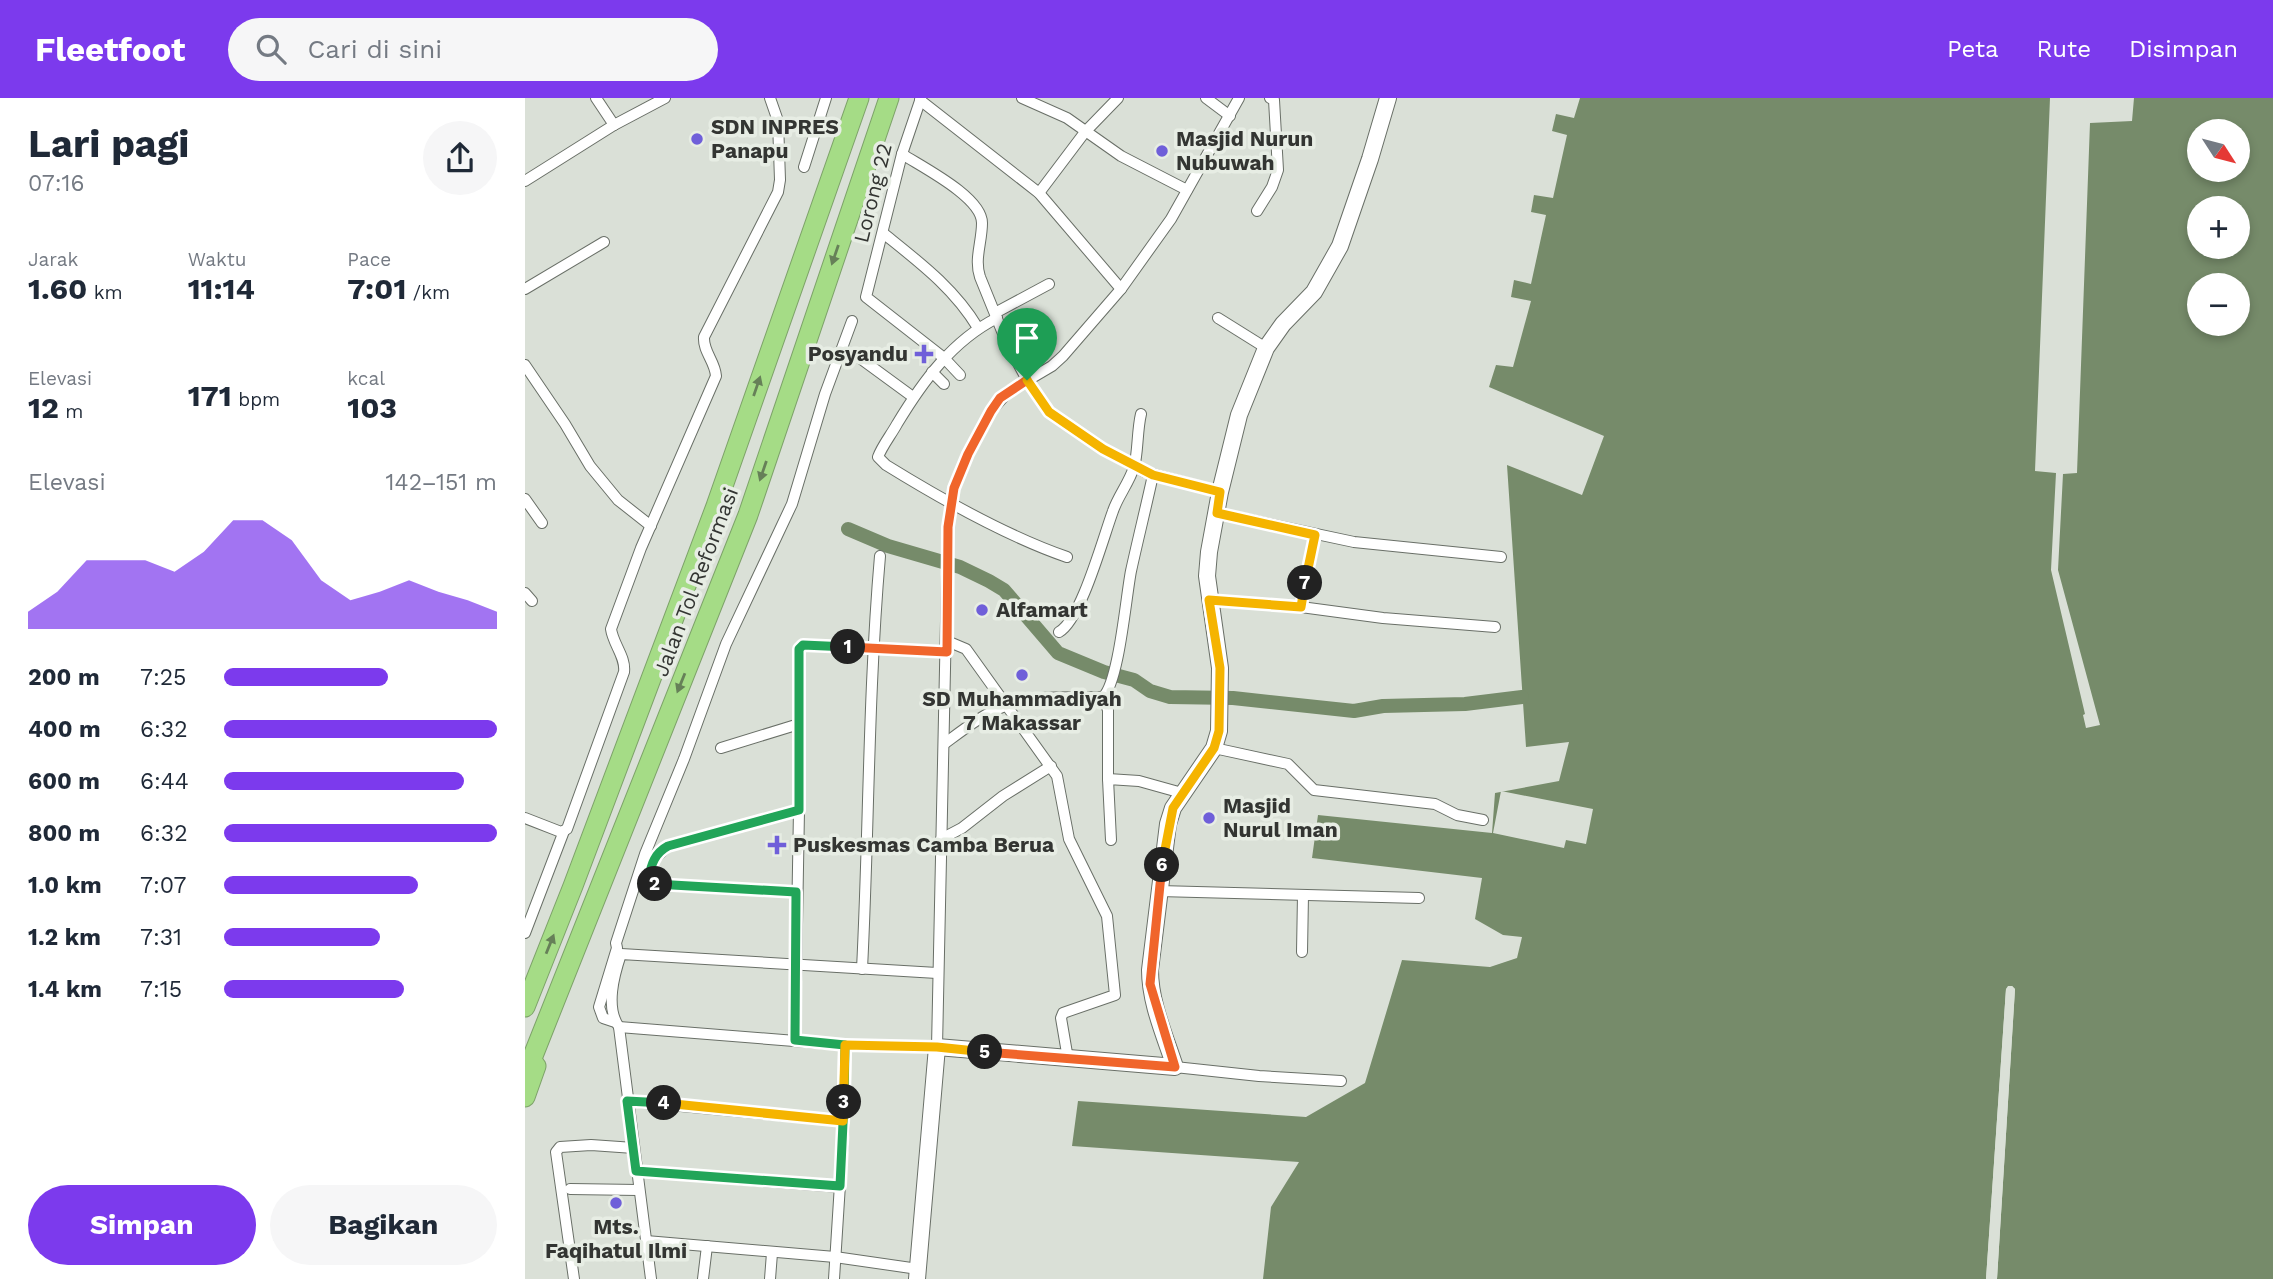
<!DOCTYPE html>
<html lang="id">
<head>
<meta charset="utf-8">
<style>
  :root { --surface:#fff; --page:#f6f6f7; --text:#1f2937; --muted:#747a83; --accent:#7c3aed }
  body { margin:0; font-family:"Work Sans",sans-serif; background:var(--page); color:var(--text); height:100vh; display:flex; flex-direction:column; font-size:26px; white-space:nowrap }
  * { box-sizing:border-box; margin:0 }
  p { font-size:23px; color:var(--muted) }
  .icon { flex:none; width:38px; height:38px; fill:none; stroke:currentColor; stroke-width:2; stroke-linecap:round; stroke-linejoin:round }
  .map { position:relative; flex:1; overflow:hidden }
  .side { display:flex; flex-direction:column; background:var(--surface); width:525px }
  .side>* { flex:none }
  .needle { width:46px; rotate:126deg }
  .tools { position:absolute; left:1662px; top:21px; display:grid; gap:14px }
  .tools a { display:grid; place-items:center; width:63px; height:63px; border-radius:50%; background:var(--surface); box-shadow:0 4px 10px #0003; font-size:35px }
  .pin { position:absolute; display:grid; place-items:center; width:60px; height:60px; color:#fff; margin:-72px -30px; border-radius:50% 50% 50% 0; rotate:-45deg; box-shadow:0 0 7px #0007 }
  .pin .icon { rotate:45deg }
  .km { position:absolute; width:35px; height:35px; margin:-18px; border-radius:50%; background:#222; color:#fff; font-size:19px; line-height:35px; text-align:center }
  .round { display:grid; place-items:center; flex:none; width:74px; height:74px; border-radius:37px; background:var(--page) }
  .summary { display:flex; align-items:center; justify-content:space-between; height:119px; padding:0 28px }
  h1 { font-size:38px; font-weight:700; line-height:52px }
  .metrics { display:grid; grid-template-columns:repeat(3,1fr); gap:10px; height:119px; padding:7px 28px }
  .metrics div { display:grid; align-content:center }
  .metrics b { font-size:30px; font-weight:700 }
  .metrics small { font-size:19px; font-weight:400 }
  .metrics p { font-size:19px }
  .chart { height:196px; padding:14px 28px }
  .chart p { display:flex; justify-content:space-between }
  .chart svg { width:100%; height:126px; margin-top:7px; fill:var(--accent); opacity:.7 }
  .action { display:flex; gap:14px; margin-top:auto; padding:14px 28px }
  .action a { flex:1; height:80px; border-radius:42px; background:var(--accent); color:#fff; font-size:28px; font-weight:700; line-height:80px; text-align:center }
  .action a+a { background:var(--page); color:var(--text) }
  ul { padding:0 28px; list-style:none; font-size:23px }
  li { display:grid; grid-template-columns:112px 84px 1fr; align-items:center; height:52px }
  li i { height:18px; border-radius:9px; background:var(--accent) }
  header { display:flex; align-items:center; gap:42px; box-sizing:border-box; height:98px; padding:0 35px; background:var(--accent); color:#fff }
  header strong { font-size:33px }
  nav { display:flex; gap:38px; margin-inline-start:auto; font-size:24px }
  .search { width:490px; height:63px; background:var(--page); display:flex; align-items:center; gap:18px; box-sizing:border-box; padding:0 24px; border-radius:38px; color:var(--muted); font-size:26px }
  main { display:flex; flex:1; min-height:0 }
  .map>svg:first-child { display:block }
  .water { fill:#768b6a; fill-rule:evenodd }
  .pier { fill:#dae0d7 }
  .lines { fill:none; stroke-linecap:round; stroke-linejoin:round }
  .canal { stroke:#768b6a; stroke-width:14 }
  .street-casing { stroke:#696f67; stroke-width:12 }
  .secondary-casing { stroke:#696f67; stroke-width:18 }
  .highway-casing { stroke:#7da269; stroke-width:21 }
  .street { stroke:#fff; stroke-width:10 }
  .secondary { stroke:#fff; stroke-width:16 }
  .highway { stroke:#a5dc86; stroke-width:19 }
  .oneway { fill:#668058 }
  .split-1-casing { stroke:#fff; stroke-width:14 }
  .split-2-casing { stroke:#fff; stroke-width:14 }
  .split-3-casing { stroke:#fff; stroke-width:14 }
  .split-4-casing { stroke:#fff; stroke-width:14 }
  .split-5-casing { stroke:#fff; stroke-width:14 }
  .split-6-casing { stroke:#fff; stroke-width:14 }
  .split-7-casing { stroke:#fff; stroke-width:14 }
  .split-8-casing { stroke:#fff; stroke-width:14 }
  .split-1 { stroke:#f0652b; stroke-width:9 }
  .split-2 { stroke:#22a559; stroke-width:9 }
  .split-3 { stroke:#22a559; stroke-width:9 }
  .split-4 { stroke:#22a559; stroke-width:9 }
  .split-5 { stroke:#f5b400; stroke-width:9 }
  .split-6 { stroke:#f0652b; stroke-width:9 }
  .split-7 { stroke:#f5b400; stroke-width:9 }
  .split-8 { stroke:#f5b400; stroke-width:9 }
  .poi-dot { fill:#6f5fd9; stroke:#e7ede4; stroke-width:2.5 }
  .labels { text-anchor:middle; stroke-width:7; stroke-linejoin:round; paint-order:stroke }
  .poi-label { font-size:21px; font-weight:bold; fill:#333532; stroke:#e7ede4; text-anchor:start }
  .street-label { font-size:21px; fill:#333532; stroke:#e7ede4 }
</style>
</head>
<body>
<header>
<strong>Fleetfoot</strong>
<div class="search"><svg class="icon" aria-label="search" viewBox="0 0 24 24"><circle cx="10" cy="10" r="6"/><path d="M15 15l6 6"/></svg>Cari di sini</div>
<nav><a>Peta</a><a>Rute</a><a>Disimpan</a></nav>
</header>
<main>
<section class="side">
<div class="summary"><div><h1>Lari pagi</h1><p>07:16</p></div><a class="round"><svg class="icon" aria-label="share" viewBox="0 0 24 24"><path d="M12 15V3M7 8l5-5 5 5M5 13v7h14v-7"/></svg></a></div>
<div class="metrics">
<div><p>Jarak</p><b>1.60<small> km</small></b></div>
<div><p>Waktu</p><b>11:14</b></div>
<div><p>Pace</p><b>7:01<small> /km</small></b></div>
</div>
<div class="metrics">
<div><p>Elevasi</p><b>12<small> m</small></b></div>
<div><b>171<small> bpm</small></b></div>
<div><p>kcal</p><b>103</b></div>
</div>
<div class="chart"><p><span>Elevasi</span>142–151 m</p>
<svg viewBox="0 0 160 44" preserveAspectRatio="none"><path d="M0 44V38L10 31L20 20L30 20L40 20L50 24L60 17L70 6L80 6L90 13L100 27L110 34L120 31L130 27L140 31L150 34L160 38V44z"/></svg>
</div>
<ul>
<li><b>200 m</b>7:25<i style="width:60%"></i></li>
<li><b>400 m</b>6:32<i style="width:100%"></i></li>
<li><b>600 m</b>6:44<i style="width:88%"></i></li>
<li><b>800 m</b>6:32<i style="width:100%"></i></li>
<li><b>1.0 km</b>7:07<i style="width:71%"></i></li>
<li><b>1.2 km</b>7:31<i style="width:57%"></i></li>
<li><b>1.4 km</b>7:15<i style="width:66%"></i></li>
</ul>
<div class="action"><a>Simpan</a><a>Bagikan</a></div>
</section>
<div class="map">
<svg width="1748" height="1181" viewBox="0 0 1748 1181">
  <rect width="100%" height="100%" fill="#dae0d7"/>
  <path class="water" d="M1055,0H1525L1510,373L1531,375L1526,472L1560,616L1558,617L1561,630L1575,627L1533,472L1538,376L1552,375L1565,25L1607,23L1609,0H1748V1181H1472L1490,891L1487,888L1481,891L1461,1181H738L746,1109L774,1064L547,1048L553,1003L781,1019L840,985L877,862L965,869L992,860L997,839L978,837L950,821L957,780L787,760L793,717L967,735L970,695L1034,683L1044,644L1001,649L982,367L1057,397L1079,338L964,289L971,267L988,269L1006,203L986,199L989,182L1006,186L1021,117L1006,114L1009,97L1028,100L1042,37L1027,33L1031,16L1049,20ZM1675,33H1713V72H1675ZM1675,110H1713V149H1675ZM1675,187H1713V226H1675Z"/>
  <g class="pier">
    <path d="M976,693L1068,711L1061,746L1041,742L1039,750L968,735Z"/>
    <path d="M1483,888H1487L1490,891L1472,1181H1469L1486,892H1484L1464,1181H1461L1481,891Z"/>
  </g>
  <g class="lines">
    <path class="canal" d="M323,431L363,448L435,469L464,483L479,492L533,555L579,574L609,582L625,593L645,599L708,600L829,613L858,608L940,606L997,599"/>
    <g class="street-casing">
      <g id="street">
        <path d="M71,0L89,27"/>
        <path d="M396,0L377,56L341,199L419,260L435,277"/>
        <path d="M497,0L542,20L596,58L662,92"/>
        <path d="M681,0L705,18"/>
        <path d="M395,2L514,95L596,191"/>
        <path d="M377,56C397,69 457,99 457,125C457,144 449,161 455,179L481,243L502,282L524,314L578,351L620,374L695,394"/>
        <path d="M279,69L301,0"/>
        <path d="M0,83L89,27L140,0"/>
        <path d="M514,95L560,34L593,0"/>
        <path d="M732,113L747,89L753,72L749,2L745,0"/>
        <path d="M358,135C394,164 429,190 453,230"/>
        <path d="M0,191L79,144"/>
        <path d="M470,215L524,186"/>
        <path d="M472,220C427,243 398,283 372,326C366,337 357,348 353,359L361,367C416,401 481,438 542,459"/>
        <path d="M693,220L741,250"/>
        <path d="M332,258L388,299"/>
        <path d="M0,267L40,326L65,368L93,402L126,428"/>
        <path d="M407,274L419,286"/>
        <path d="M0,401L17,425"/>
        <path d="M692,415L829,444L976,459"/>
        <path d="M0,495L7,503"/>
        <path d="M684,502L776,509L858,520L970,529"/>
        <path d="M776,509L790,437"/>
        <path d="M534,534C556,522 578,440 588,413C593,398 604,385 609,369C613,357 612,332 616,316"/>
        <path d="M422,543L441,551L532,678L544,741L582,818L590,897L538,915L536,920L543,961"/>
        <path d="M578,599L583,612V681"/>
        <path d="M419,646C438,632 458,616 480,608C509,596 547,600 578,599C594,584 601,498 606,473C613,441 621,409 628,377"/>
        <path d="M196,650L274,626"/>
        <path d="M689,650L763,666L789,692L910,706L932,717L958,722"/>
        <path d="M0,720L36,734L42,731L99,574C101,559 88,546 86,531L116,450L191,278C190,263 178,254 179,239L253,94L255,82L253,23L245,0"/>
        <path d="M416,741L437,730L478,698L526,668"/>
        <path d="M586,742L583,681L614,683L657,695"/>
        <path d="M634,793L894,800"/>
        <path d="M271,794L129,786L124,780L129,761L143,748L274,712"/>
        <path d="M0,835L39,733"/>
        <path d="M777,854L778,797"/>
        <path d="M337,871C344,734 343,596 355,458"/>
        <path d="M90,924L78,920L74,909L92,850L91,845L120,756L159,661L201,546L267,406L300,296L327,223"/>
        <path d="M94,929L320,947L412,949L423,429L429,390L443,356L466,313L483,294L527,268L538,258L596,191L646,121L714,0"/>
        <path d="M270,942L274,712V551L278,547L422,554"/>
        <path d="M650,969L734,978L816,983"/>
        <path d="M102,1003L319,1023"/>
        <path d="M111,1073L315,1089"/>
        <path d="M45,1091L113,1092"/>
        <path d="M121,1143L310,1159L393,1171"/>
        <path d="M49,1181L31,1054L35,1049L66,1047L109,1050"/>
        <path d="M126,1181L94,929C80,909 89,877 96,856L412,875"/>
        <path d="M178,1181L182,1148"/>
        <path d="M245,1181L247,1155"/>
        <path d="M309,1181L319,1023L320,947"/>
      </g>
    </g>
    <g class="secondary-casing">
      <path id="secondary" d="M392,1181L412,949L650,969C640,938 625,905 625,872L643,726L648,710L689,650L694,633L695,570L682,478L684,454L695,394L714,317L741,250L758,226L789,194L815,148L845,61L863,0"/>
    </g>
    <g class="highway-casing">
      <g id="highway">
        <path d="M0,909L48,788L191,408L334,0"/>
        <path d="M0,978L223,417L364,0"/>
        <path d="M0,999L11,968"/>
      </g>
    </g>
    <use href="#street" class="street"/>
    <use href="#secondary" class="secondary"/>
    <use href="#highway" class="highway"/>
  </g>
  <defs><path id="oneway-solid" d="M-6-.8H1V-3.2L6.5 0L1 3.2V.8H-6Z" transform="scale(1.75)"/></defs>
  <g class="oneway">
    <use href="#oneway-solid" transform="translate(310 157) rotate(109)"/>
    <use href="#oneway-solid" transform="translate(232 288) rotate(-71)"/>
    <use href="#oneway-solid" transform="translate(238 373) rotate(109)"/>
    <use href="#oneway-solid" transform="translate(156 585) rotate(112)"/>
    <use href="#oneway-solid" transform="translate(25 846) rotate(-68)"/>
  </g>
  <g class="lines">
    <g class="split-1-casing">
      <path id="split-1" d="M323,549L422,554L423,429L429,390L443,356L466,313L475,300L502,282"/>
    </g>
    <g class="split-2-casing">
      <path id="split-2" d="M130,786L124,780C126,766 130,755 143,748L274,712V551L278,547L323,549"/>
    </g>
    <g class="split-3-casing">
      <path id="split-3" d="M130,786L271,794L270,942L320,947L319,1004"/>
    </g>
    <g class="split-4-casing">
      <path id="split-4" d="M139,1005L102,1003L111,1073L315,1088L319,1004"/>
    </g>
    <g class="split-5-casing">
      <path id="split-5" d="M139,1005L318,1023L320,947L412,949L460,954"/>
    </g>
    <g class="split-6-casing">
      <path id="split-6" d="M460,954L650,969L625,886L637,767"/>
    </g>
    <g class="split-7-casing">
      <path id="split-7" d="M637,767L648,710L689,650L694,633L695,570L684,502L776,509L780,485"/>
    </g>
    <g class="split-8-casing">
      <path id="split-8" d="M502,282L524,314L578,351L628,377L695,394L692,415L790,437L780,485"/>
    </g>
    <use href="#split-1" class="split-1"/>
    <use href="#split-2" class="split-2"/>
    <use href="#split-3" class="split-3"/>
    <use href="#split-4" class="split-4"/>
    <use href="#split-5" class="split-5"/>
    <use href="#split-6" class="split-6"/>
    <use href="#split-7" class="split-7"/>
    <use href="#split-8" class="split-8"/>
  </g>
  <g class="poi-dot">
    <circle cx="172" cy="41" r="7"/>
    <circle cx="637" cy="53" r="7"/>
    <path d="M395.5 245.5h7v7h7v7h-7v7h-7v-7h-7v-7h7z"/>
    <circle cx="457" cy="512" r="7"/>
    <circle cx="497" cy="577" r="7"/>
    <circle cx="684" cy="720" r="7"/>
    <path d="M248.5 736.5h7v7h7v7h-7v7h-7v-7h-7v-7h7z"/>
    <circle cx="91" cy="1105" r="7"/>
  </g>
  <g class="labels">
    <g class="poi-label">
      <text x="186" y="36">SDN INPRES<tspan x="186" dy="24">Panapu</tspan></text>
      <text x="651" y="48">Masjid Nurun<tspan x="651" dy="24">Nubuwah</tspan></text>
      <text x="383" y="263" text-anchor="end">Posyandu</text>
      <text x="471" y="519">Alfamart</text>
      <text x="497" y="608" text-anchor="middle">SD Muhammadiyah<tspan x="497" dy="24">7 Makassar</tspan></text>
      <text x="698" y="715">Masjid<tspan x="698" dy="24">Nurul Iman</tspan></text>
      <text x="268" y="754">Puskesmas Camba Berua</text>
      <text x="91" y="1136" text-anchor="middle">Mts.<tspan x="91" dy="24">Faqihatul Ilmi</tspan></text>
    </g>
    <g class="street-label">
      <text transform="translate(348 95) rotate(-76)" y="7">Lorong 22</text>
      <text transform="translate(171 484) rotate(-69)" y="7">Jalan Tol Reformasi</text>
    </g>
  </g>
</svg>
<div class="tools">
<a><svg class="needle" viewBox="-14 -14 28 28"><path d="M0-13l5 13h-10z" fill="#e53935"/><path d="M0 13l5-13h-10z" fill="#747a83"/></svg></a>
<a>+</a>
<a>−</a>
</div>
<div class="pin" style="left:502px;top:282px;background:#1e9e55"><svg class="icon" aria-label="arrive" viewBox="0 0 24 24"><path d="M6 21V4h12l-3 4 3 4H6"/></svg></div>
<b class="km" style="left:323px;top:549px">1</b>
<b class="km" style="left:130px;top:786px">2</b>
<b class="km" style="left:319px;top:1004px">3</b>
<b class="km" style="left:139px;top:1005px">4</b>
<b class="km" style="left:460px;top:954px">5</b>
<b class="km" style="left:637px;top:767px">6</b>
<b class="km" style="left:780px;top:485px">7</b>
</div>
</main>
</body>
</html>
